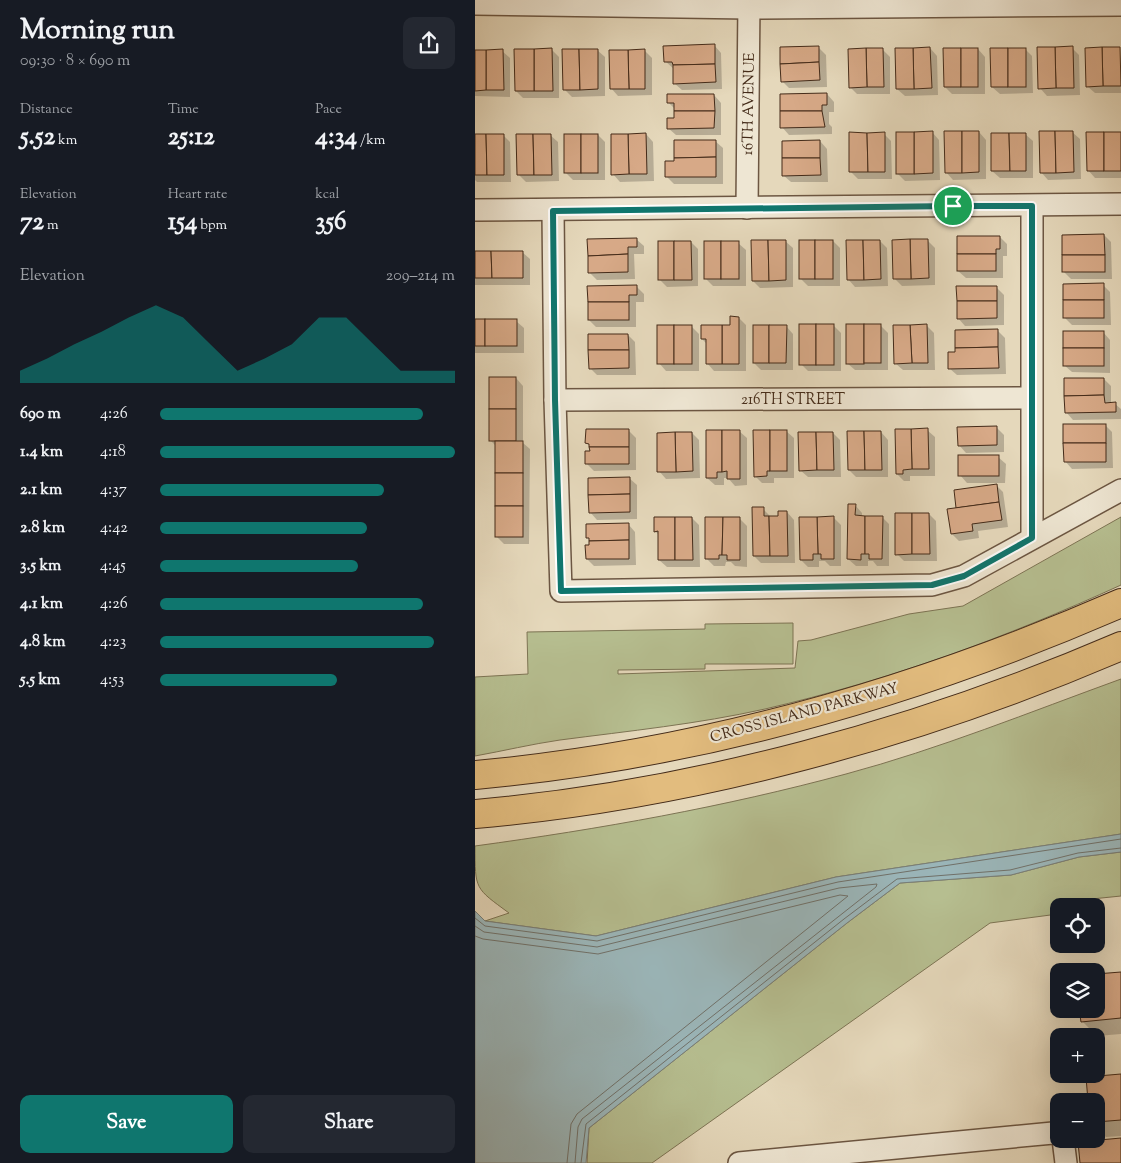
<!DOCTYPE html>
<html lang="en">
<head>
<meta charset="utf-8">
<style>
  :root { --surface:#171b24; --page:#242831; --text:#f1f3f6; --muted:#9ea1a6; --accent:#0f766e }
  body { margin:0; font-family:"Sorts Mill Goudy",serif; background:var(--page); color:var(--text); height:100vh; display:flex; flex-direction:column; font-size:19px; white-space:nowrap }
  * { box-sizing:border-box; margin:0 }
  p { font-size:16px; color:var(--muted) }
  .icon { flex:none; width:28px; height:28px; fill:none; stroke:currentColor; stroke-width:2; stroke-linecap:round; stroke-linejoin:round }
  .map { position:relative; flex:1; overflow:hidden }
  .side { display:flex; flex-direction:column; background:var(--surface); width:475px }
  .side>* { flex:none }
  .fabs { position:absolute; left:575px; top:898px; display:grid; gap:10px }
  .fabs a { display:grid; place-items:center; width:55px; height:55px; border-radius:10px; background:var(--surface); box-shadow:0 5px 20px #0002; font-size:25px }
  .pin { position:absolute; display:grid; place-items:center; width:42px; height:42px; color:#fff; margin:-21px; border:2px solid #fff; border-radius:50%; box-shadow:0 1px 5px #0007 }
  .round { display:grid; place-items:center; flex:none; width:52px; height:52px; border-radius:10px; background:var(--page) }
  .head { display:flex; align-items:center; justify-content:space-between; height:85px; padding:0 20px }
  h1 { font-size:28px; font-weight:700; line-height:38px }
  .metrics { display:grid; grid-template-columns:repeat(3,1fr); gap:8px; height:85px; padding:5px 20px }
  .metrics div { display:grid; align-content:center }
  .metrics b { font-size:25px; font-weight:700 }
  .metrics small { font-size:14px; font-weight:400 }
  .metrics p { font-size:14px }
  .chart { height:140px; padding:10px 20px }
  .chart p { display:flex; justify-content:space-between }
  .chart svg { width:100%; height:90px; margin-top:5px; fill:var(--accent); opacity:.7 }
  .cta { display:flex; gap:10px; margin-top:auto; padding:10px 20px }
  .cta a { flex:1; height:58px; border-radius:10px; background:var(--accent); color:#fff; font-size:20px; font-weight:700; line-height:58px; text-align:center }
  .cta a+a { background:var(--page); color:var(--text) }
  ul { padding:0 20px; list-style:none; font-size:16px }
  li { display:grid; grid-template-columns:80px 60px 1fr; align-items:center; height:38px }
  li i { height:12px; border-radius:6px; background:var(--accent) }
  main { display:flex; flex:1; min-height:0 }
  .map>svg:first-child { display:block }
  .green { fill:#b6be90; stroke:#7d7454 }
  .water { fill:#9bb7bb; stroke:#787f7a }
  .shadow { fill:#0003 }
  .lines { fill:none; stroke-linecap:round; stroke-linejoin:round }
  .shore { stroke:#70716a; stroke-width:1 }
  .building { fill:#d7a987; stroke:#442b19 }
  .minor-casing { stroke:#6c5642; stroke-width:24 }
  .highway-casing { stroke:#442b19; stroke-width:30 }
  .minor { stroke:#eee6d3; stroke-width:21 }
  .highway { stroke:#e2bc7e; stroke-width:28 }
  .route-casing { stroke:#fff; stroke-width:10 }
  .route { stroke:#0f766e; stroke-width:6 }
  .labels { text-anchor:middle; stroke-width:4.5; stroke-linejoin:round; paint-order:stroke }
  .street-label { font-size:15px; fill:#442b19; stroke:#eee6d3 }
</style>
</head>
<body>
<main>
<section class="side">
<div class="head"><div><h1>Morning run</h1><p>09:30 · 8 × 690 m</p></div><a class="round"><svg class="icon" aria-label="share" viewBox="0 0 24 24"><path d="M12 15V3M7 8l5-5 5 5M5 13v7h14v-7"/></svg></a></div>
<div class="metrics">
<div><p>Distance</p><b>5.52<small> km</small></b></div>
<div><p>Time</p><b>25:12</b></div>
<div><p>Pace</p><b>4:34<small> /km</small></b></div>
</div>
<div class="metrics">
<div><p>Elevation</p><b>72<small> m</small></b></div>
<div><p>Heart rate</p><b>154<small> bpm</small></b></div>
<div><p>kcal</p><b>356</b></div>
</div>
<div class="chart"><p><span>Elevation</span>209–214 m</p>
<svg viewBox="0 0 160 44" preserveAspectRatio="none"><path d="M0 44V38L10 32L20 25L30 19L40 12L50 6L60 12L70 25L80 38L90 32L100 25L110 12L120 12L130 25L140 38L150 38L160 38V44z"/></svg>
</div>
<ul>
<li><b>690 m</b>4:26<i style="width:89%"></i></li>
<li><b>1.4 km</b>4:18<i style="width:100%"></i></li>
<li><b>2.1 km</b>4:37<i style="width:76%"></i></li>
<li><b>2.8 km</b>4:42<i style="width:70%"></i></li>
<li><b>3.5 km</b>4:45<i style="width:67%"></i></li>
<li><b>4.1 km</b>4:26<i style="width:89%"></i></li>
<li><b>4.8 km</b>4:23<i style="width:93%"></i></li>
<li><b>5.5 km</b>4:53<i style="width:60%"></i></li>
</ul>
<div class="cta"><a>Save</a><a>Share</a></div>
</section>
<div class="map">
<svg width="646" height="1163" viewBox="0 0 646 1163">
  <rect width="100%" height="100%" fill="#e5d8bb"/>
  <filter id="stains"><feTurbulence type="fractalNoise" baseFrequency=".004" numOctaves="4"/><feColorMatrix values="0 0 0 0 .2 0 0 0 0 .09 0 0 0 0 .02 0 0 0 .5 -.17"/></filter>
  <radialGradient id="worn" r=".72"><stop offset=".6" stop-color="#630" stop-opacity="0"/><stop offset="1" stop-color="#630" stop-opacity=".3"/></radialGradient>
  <g class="green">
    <path d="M646,517V585C530,638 415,680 290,709C223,724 154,731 85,740C57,744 28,751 0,756V677L53,674L52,632L230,629V624L318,623V664H230V669L143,670V674L320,668L323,641L336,640L434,614L488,606Z"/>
    <path d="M646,679V834L361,877L121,936L10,921L34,913C0,888 0,890 0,846C125,829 249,807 371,774C464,749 555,712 646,679Z"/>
    <path d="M646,852V896L597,901L591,906H584L583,914L515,923L177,1163H112L114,1128L372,923L425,883L536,875L604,857Z"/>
  </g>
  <path class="water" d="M646,834V852L604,857L536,875L425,883L372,923L114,1128L111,1163H0V911L10,921L121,936L361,877Z"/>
  <g class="shadow">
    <path d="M239,45L246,53L247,89L207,90L199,83V69L190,61Z"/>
    <path d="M343,47L351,55L352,87L314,88L307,81Z"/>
    <path d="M455,48L462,56L463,95L430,96L422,89Z"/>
    <path d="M597,48L604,55L605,95L572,96L565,88Z"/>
    <path d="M644,48L646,93H620L612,86Z"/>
    <path d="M407,49L415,57V94H382L375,87Z"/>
    <path d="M503,49L510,57V94H477L470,87Z"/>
    <path d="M550,49L557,56L558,93L525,94L517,87Z"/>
    <path d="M77,50L84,57V98H48L41,91Z"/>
    <path d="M122,50L130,57V96L97,97L89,89Z"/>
    <path d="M0,51H27L35,58V97L0,96Z"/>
    <path d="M170,51L177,58V95L143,96L136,88Z"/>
    <path d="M352,94L359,102V112H354V124L357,127V134L314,135L307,127Z"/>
    <path d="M239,95L246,103V135H201L193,128L200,119V109L193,102Z"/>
    <path d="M457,132L464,140L465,180L430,181L422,173Z"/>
    <path d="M504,132L511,140V179L478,180L471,172Z"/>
    <path d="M597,132L605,139L606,179L573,180L566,172Z"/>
    <path d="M171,134L178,142L179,181L145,182L138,174Z"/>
    <path d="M409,134L416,141L417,179H383L376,172Z"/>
    <path d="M550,134L558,141V178H525L517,171Z"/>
    <path d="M646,134V178H620L613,170Z"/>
    <path d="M0,135H28L35,142L36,182H2L0,180Z"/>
    <path d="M75,135L83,142L84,181L51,182L43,174Z"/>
    <path d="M123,135L130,142V180H98L90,172Z"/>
    <path d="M240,141L248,148V184H199L192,177L200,162Z"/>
    <path d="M345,141L352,149L353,182H316L308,175Z"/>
    <path d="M629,235L636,242L637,279H596L589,272Z"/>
    <path d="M525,237L532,244V256H528V278H491L483,271Z"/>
    <path d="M161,239L169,246V254H159L160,279L122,280L115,273Z"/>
    <path d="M452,240L460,248V285L427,286L420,279Z"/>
    <path d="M310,241L318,248V287L285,288L278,281Z"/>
    <path d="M358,241L365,248V286H333L325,278Z"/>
    <path d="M405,241L412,248L413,286L380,287L373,279Z"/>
    <path d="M216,242L223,249V286L192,287L184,279Z"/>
    <path d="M263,243L271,250V286H238L230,278Z"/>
    <path d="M0,252H47L55,259V285H0Z"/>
    <path d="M628,285L635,292L636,325H597L590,318Z"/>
    <path d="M162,287L169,294V302H161V327H121L114,320Z"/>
    <path d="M521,287L529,295V325L490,326L483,318Z"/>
    <path d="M264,318L271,325V371H239L232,363V344L227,339L256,327Z"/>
    <path d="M0,321H41L49,328V353H0Z"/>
    <path d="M358,325L366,333V371H333L326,364Z"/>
    <path d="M216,326L224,334V371H191L184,363Z"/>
    <path d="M311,326L318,334V370H286L279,363Z"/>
    <path d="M406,326L413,333V370H380L372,363Z"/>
    <path d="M452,326L459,333L460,370H428L420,363Z"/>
    <path d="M522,330L530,338L531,374L482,375L474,368L481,353Z"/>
    <path d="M628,332L635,340V373L597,372L589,365Z"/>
    <path d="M153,335L160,342L161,375H122L115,368Z"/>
    <path d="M41,378L48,386V443L55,449L54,544H29L21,536L22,447L15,440Z"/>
    <path d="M629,379L636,386V404H640L646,409V419L598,420L591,412Z"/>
    <path d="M630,425L637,432L638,468L597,469L590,461Z"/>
    <path d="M521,427L529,435V452L491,453L484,445Z"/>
    <path d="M153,430L161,438V470L119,471L111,463L116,452V447L112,443Z"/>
    <path d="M452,430L460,437V476H435V481H429L422,474Z"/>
    <path d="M264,431L272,438V485L260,486L253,478H249V485H240L232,478Z"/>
    <path d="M311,431L319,438V478H299V483H287L280,476Z"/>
    <path d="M406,432L413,440V477H381L374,470Z"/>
    <path d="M217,433L224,440L225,478L191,479L184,471Z"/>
    <path d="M358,433L365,440L366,477H333L325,470Z"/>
    <path d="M523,457L531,464L530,483H492L485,475Z"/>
    <path d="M154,478L162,485V519L122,520L115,512Z"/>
    <path d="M521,485L528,492L533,527L503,531L504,538L484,541L477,534L483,509Z"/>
    <path d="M380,505L387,513V517H407L414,524V566H402L398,561H393V566H381L373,559Z"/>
    <path d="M288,509L296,517H304L312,512L319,520L320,563H286L279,556Z"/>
    <path d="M454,514L461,521L462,561H429L422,554Z"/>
    <path d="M217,518L224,525L225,567H192L184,560V535L180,531Z"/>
    <path d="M264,518L272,526V567L260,566L256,562H251L250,566H239L232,559Z"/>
    <path d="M359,518L366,525V566H355L350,561H344V567H333L326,560Z"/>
    <path d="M153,524L160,532L161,565L119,566L112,559Z"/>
    <path d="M646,973V1034L622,1036L607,1021L606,1009H621Z"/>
    <path d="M646,1075V1136L631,1137L621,1128V1101H614L612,1078Z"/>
  </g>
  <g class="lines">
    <g class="shore">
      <path d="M0,918L10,926L122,941L363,882L646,839"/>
      <path d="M0,926L9,932L122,947L364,888L402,884L401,887L107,1119L103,1127L100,1163"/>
      <path d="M0,936L8,939L123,954L365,895L373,896L102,1114L96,1124L92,1163"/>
      <path d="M106,1163L111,1124L369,919L422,879L535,870L603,853L646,848"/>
    </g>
  </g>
  <g class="building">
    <path d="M240,44V64L198,65L197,62H189L188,46Z"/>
    <path d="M344,46V62L305,64V47Z"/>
    <path d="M598,46L599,88H581L580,47Z"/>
    <path d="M455,47L457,88L439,89L438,48Z"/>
    <path d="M562,47H580L581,88L563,89Z"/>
    <path d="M627,47H645L646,86H628Z"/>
    <path d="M627,47L628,86L611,87L610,48Z"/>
    <path d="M77,48L78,91H59V49Z"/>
    <path d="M391,48H408L409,87H392Z"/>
    <path d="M391,48L392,87L374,88L373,49Z"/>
    <path d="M420,48H438L439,89H421Z"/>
    <path d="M468,48H486V87H469Z"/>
    <rect x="486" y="48" width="17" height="39"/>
    <path d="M515,48H533V87H516Z"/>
    <rect x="533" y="48" width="18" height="39"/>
    <path d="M28,49L29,90H11V50Z"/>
    <path d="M39,49H59V91H40Z"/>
    <path d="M87,49H104L105,90H88Z"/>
    <path d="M104,49H123V89L105,90Z"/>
    <path d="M170,49V89H154L153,50Z"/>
    <path d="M0,50H11V90L0,91Z"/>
    <path d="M134,50H153L154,89H135Z"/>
    <path d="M344,62L345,80L306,82L305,64Z"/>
    <path d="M240,64L241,82L198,84V65Z"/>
    <path d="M352,93V105H347V111H305V94Z"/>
    <path d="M192,94H239L240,111H199V103H192Z"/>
    <path d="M199,111H240L239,128L192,129V118H199Z"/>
    <path d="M305,111H347L350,127L305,128Z"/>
    <path d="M458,131V173L439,174V132Z"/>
    <path d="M469,131H487V173H470Z"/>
    <path d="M487,131H504V172L487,173Z"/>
    <path d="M564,131H580L581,173H565Z"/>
    <path d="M580,131H598L599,172L581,173Z"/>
    <path d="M374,132L392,133L393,172H374Z"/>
    <path d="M410,132V172H393L392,133Z"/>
    <rect x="421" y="132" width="18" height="42"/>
    <path d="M611,132H629V171H612Z"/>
    <rect x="629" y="132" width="17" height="39"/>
    <path d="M171,133L172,174H154L153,134Z"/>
    <path d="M516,133H534L535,171H516Z"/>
    <path d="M534,133H551V171H535Z"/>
    <path d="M0,134H11L12,175H0Z"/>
    <path d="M11,134H29V175H12Z"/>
    <path d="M41,134H58L59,175H42Z"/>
    <path d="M58,134H76L77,175H59Z"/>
    <rect x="89" y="134" width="17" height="39"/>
    <rect x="106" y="134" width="17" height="39"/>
    <path d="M136,134H153L154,174L136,175Z"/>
    <path d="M199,140H241V157L199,158Z"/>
    <path d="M345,140V158H307V141Z"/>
    <path d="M241,157V177H190V161H199V158Z"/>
    <path d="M307,158H345L346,175L307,176Z"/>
    <path d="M629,234L630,255H587V235Z"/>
    <path d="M482,236H525V249H521V254H482Z"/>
    <path d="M162,238V247H153V254L113,256L112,239Z"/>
    <path d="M435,239H453L454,278L436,279Z"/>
    <path d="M435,239L436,279H418L417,240Z"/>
    <path d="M276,240H293L294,281H277Z"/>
    <path d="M293,240H311V280L294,281Z"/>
    <rect x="324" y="240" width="16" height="39"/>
    <rect x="340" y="240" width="18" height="39"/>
    <path d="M371,240H388L389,280H372Z"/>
    <path d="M388,240H405L406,279L389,280Z"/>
    <rect x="183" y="241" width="16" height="39"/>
    <path d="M199,241H216L217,280H199Z"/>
    <rect x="229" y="241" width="17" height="38"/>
    <rect x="246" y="241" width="18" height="38"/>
    <path d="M0,251H16L17,278H0Z"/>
    <path d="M16,251H48V278H17Z"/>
    <path d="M153,254V272L113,273V256Z"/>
    <rect x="482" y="254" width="39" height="17"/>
    <rect x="587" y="255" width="43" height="17"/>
    <path d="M629,283V300H588V284Z"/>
    <path d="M162,285V295H154V302H113L112,286Z"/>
    <path d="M481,286H522V301H482Z"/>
    <rect x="588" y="300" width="41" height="18"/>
    <path d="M482,301H522V318L482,319Z"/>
    <rect x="113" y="302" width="41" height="18"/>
    <path d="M255,316L264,317V364H247V325H255Z"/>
    <rect x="0" y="319" width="10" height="27"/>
    <rect x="10" y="319" width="32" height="27"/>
    <rect x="324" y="324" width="17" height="41"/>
    <rect x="341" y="324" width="18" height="41"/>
    <rect x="371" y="324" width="18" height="40"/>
    <rect x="389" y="324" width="17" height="39"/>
    <path d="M452,324L453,363H437L435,325Z"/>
    <rect x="182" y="325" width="17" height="39"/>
    <rect x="199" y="325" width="18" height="39"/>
    <path d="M226,325H247V364H231V339H226Z"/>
    <rect x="278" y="325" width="16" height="38"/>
    <path d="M294,325H312L311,363H294Z"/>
    <path d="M418,325H435L437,363L419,364Z"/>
    <path d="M523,329V347L480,348V330Z"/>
    <rect x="588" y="331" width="41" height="17"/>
    <path d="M113,334H153L154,350H113Z"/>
    <path d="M523,347L524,368L473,369V352H480V348Z"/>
    <rect x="588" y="348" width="41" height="18"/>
    <path d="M113,350H154V368L114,369Z"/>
    <rect x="14" y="377" width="27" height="32"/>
    <path d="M589,378H629V395L589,396Z"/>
    <path d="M629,395L630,403L641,402V412L590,413L589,396Z"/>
    <rect x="14" y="409" width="27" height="32"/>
    <rect x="588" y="424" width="43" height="19"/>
    <path d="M522,426V445L483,446L482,427Z"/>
    <path d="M453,428L454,469H437L436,429Z"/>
    <path d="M111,429H154V447H114V444L110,443Z"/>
    <path d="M420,429H436L437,469L428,470V474H421Z"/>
    <path d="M231,430H247V472H242V478H231Z"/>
    <path d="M247,430H265V479H252V471L247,472Z"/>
    <path d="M278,430H295V471H292V476L279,477Z"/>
    <rect x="295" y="430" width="17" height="41"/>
    <path d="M372,431H389L390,470H373Z"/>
    <path d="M389,431H406L407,470H390Z"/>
    <path d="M200,432H217L218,471L201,472Z"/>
    <path d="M200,432L201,472H182V433Z"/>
    <path d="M323,432H341L342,470L324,471Z"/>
    <path d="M341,432H358L359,470H342Z"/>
    <rect x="20" y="441" width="28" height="32"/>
    <path d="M588,443H631V462H589Z"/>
    <path d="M114,447H154V464H110V451H115Z"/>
    <rect x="483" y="455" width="41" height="21"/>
    <rect x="20" y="473" width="28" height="33"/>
    <path d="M155,477V494L113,495V478Z"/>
    <path d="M522,484L524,502L481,508L479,490Z"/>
    <path d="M155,494V512L114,513L113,495Z"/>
    <path d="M524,502L527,520L497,524L498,531L476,534L472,509Z"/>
    <path d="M373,504H381L380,515L390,516V554H386V560L372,559Z"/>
    <rect x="20" y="506" width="28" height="31"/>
    <path d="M277,507H289V516H294L295,556H278Z"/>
    <path d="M303,511H312L313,556H295L294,516H303Z"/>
    <path d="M420,513H437V554L420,555Z"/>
    <path d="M437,513H454L455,554H437Z"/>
    <path d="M359,516V559H346V554H343L342,517Z"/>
    <path d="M390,516H408L407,559H394V554H390Z"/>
    <path d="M179,517H200V560H183V531L179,532Z"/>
    <path d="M200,517H217L218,560H200Z"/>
    <path d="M230,517H248L247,555H244V559H230Z"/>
    <path d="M248,517H265V560H252V555H247Z"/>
    <path d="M324,517H342L343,554H338V560H325Z"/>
    <path d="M154,523V540L114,541V538H111V524Z"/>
    <path d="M154,540V559H111L110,545H114V541Z"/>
    <path d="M646,972V1018L606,1022L604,1009H621V974Z"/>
    <path d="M646,1074V1120L621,1122V1101H613L611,1077Z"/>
    <path d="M646,1138V1163H605L603,1142Z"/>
  </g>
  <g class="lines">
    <g class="minor-casing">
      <g id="minor">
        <path d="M0,4L274,8L646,5"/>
        <path d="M272,208L274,0"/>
        <path d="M0,210L646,204"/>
        <path d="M78,211L80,400L86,591L457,585L489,576L646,490"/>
        <path d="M80,400L555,398"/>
        <path d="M557,538V206"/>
        <path d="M588,1139L591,1163"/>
        <path d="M264,1163L578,1133L584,1135"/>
      </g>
    </g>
    <g class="highway-casing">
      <g id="highway">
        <path d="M0,775C222,755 442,692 646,603"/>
        <path d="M0,814C219,795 444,733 646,646"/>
      </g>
    </g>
    <use href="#minor" class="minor"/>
    <use href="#highway" class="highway"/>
  </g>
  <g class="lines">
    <g class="route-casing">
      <path id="route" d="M478,206H557V538L489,576L457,585L86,591L80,400L78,211Z"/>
    </g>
    <use href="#route" class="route"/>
  </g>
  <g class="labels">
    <g class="street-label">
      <text transform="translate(273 104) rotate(-89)" y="5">16TH AVENUE</text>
      <text x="318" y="404">216TH STREET</text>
      <text transform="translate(329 712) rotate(-15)" y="5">CROSS ISLAND PARKWAY</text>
    </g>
  </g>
  <rect width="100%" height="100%" filter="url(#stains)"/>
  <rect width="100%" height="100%" fill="url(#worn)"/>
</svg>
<div class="fabs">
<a><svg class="icon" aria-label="locate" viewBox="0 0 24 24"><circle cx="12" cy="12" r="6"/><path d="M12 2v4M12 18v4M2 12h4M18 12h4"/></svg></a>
<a><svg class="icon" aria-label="layers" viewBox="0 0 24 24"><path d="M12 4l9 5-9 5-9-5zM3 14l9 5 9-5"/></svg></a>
<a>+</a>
<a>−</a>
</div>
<div class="pin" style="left:478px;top:206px;background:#1e9e55"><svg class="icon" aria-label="arrive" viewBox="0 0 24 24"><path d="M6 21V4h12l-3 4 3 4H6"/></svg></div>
</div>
</main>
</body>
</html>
